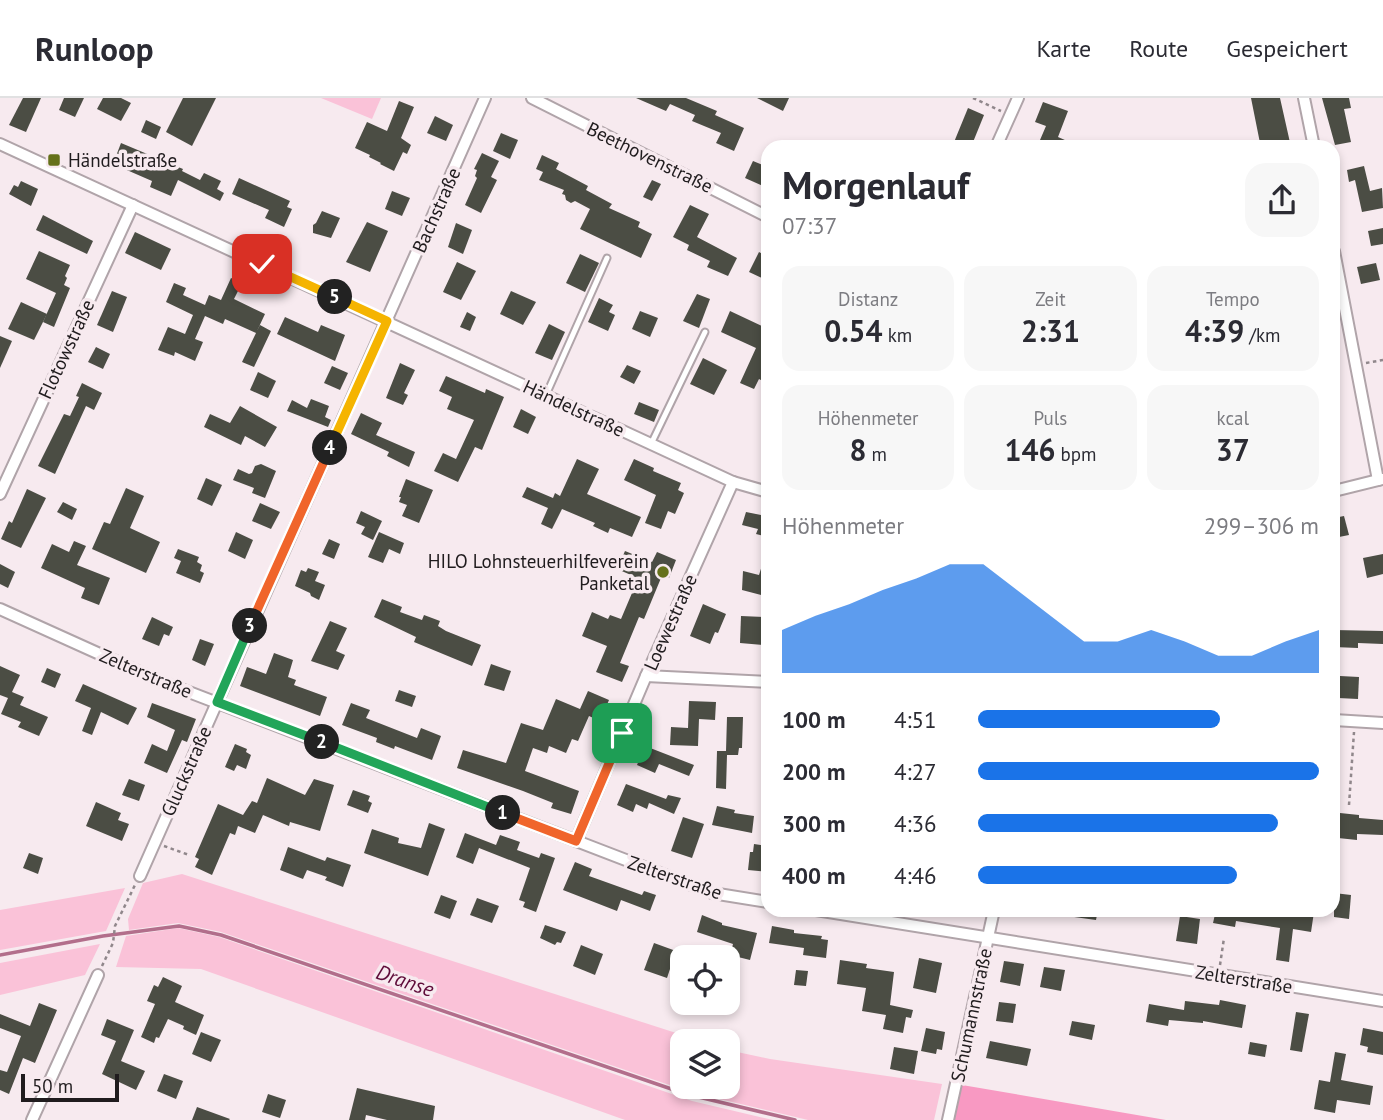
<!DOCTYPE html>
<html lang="de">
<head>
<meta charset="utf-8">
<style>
  :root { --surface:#fff; --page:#f7f7f7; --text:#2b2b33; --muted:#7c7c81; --line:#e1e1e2; --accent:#1a73e8 }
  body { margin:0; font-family:"PT Sans",sans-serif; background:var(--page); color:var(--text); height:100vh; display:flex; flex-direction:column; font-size:26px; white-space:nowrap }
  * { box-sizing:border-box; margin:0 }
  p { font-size:23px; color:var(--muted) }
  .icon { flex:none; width:38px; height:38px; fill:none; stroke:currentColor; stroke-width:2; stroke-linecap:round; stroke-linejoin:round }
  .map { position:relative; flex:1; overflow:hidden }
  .sheet { position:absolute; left:761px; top:42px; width:579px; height:777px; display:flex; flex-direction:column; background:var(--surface); border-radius:21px; box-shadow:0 4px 10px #0003 }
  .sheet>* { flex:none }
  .fabs { position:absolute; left:670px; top:847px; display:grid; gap:14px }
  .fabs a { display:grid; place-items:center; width:70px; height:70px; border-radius:14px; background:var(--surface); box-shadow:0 4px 10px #0003; font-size:35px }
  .scale { position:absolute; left:21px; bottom:18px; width:98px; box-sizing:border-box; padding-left:7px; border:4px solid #201c1e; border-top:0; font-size:19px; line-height:24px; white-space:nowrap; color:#201c1e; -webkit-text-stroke:5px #f7eaef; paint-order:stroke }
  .pin { position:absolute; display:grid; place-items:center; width:60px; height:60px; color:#fff; margin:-30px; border-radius:14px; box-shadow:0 4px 10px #0006 }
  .km { position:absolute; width:35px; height:35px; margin:-18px; border-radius:50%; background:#222; color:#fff; font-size:19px; line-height:35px; text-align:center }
  .round { display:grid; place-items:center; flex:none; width:74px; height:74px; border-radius:21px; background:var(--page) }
  .head { display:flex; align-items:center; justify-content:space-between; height:119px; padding:0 21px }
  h1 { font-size:38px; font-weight:600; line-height:52px }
  .figures { display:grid; grid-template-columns:repeat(3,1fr); gap:10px; height:119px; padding:7px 21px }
  .figures div { display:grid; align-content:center; border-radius:18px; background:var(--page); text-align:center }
  .figures b { font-size:30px; font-weight:600 }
  .figures small { font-size:19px; font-weight:400 }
  .figures p { font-size:19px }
  .chart { height:196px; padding:14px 21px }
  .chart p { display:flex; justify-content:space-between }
  .chart svg { width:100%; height:126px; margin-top:7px; fill:var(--accent); opacity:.7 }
  ul { padding:0 21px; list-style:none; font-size:23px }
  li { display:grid; grid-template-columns:112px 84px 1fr; align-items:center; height:52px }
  li i { height:18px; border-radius:9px; background:var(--accent) }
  header { display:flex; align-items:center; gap:42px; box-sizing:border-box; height:98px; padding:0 35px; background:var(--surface); border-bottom:2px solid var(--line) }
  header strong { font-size:33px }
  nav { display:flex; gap:38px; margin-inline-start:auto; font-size:24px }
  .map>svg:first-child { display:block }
  .green { fill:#fac2d8 }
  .forest { fill:#f899c2 }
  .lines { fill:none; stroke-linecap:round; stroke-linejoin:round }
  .stream { stroke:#b26e8b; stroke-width:3.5 }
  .building { fill:#4b4d44 }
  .service-casing { stroke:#b0a4a9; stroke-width:9 }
  .minor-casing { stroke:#b0a4a9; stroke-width:14 }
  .path { stroke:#90878b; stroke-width:2.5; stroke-dasharray:3.5 3.5; stroke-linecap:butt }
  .service { stroke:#fff; stroke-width:5 }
  .minor { stroke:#fff; stroke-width:10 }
  .split-1-casing { stroke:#fff; stroke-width:14 }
  .split-2-casing { stroke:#fff; stroke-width:14 }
  .split-3-casing { stroke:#fff; stroke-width:14 }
  .split-4-casing { stroke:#fff; stroke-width:14 }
  .split-5-casing { stroke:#fff; stroke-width:14 }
  .split-6-casing { stroke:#fff; stroke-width:14 }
  .split-1 { stroke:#f0652b; stroke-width:9 }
  .split-2 { stroke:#22a559; stroke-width:9 }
  .split-3 { stroke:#22a559; stroke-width:9 }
  .split-4 { stroke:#f0652b; stroke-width:9 }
  .split-5 { stroke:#f5b400; stroke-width:9 }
  .split-6 { stroke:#f5b400; stroke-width:9 }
  .poi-dot { fill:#65711a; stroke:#f7eaef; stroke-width:2.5 }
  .labels { text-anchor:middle; stroke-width:7; stroke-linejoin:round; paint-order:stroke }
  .street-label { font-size:19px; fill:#201c1e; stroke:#f7eaef }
  .poi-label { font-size:19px; fill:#201c1e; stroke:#f7eaef; text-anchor:start }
  .water-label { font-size:21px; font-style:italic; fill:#5f0c3a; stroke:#f7eaef }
</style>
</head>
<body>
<header>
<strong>Runloop</strong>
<nav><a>Karte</a><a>Route</a><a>Gespeichert</a></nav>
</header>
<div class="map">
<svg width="1383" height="1022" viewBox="0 0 1383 1022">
  <rect width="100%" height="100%" fill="#f7eaef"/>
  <g class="green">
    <path d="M321,0H381L372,21Z"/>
    <path d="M182,776L701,943H682V989H728V952L770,961L942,986L934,1022H808L690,994L221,834L178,825L129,832L128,821L143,785Z"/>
    <path d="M125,790L106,833L0,852V812Z"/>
    <path d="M178,830L219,839L692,1003L773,1022H625L201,871L116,869L126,838Z"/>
    <path d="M100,846L85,877L0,897V865Z"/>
  </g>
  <path class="forest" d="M962,987L1166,1022H954Z"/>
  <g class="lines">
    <path class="stream" d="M0,857L103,838L179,828L221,837L686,996L795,1022"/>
  </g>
  <g class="building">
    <path d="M23,0H41L26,34L9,27Z"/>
    <path d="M64,0H84L75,19L59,12Z"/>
    <path d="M103,0H121L131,5L121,23L97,11Z"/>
    <path d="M183,0H216L192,48L166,34Z"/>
    <path d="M636,0H686L717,13L715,17L744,30L734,53L716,45L721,35L692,23L695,17L670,6L666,13Z"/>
    <path d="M757,0H789L783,13Z"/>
    <path d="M1251,0H1280L1291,49H1269L1268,43L1260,45Z"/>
    <path d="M1322,0H1349L1351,10L1344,11L1351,44L1335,47Z"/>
    <path d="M399,3L414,9L401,40L411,47L407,56L403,54L394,73L380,66L381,65L369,59L370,57L355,50L367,24L387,33Z"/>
    <path d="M1043,4L1068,13L1058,39L1081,49H1037L1046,28L1035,24Z"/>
    <path d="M968,10L984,17L971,49H952Z"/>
    <path d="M435,18L453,27L446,43L427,35Z"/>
    <path d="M146,22L161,29L156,41L141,34Z"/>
    <path d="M501,35L518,42L510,61L493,53Z"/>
    <path d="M121,45L183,71L182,73L200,82L204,75L221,83L217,91L224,95L220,103L178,82L171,98L150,89L152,83L113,66Z"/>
    <path d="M482,55L499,63L491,79L497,82L481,115L465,107L477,80L475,78L477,72L474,71Z"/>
    <path d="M542,57L559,65L556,71L588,88L586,92L612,106L609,110L640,124L638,129L652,136L641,160L580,131L590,111L575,103L571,105L566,102L565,97L562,96L564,92L539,82L543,74L536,71Z"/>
    <path d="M753,63L768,69L763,88L745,80Z"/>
    <path d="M1364,68L1370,93L1382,90L1383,110L1362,114L1355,82L1349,84L1347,72Z"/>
    <path d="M239,80L290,103L287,109L292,111L284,129L265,120L269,112L232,96Z"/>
    <path d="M652,82L661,86L652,103L643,99Z"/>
    <path d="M21,83L38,91L31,108L9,96L14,87L18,89Z"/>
    <path d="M392,93L410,100L402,118L385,111Z"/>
    <path d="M690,107L709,116L697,139L737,160L728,178L707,169L710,163L687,152L689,147L673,139Z"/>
    <path d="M322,113L340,120L331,140L313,135V127L316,125Z"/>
    <path d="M43,117L93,143L87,156L36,132Z"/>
    <path d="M367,124L388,133L370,174L346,164Z"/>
    <path d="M456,125L472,132L463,156L448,149Z"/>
    <path d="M1383,130V146L1371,148L1368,133Z"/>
    <path d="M135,134L171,151L161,172L125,155Z"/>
    <path d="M39,153L70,167L65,178L67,180L64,187L70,190L54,229L43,224L56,195L26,181Z"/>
    <path d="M759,154L768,159V183L749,174Z"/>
    <path d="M580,156L599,165L585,194L566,185Z"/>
    <path d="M457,164L476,173L461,202L443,194Z"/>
    <path d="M1376,165L1380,182L1361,186L1357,169Z"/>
    <path d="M231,180L242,185L234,201L265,216L257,233L260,227L271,233L254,269L242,264L256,235L225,221L223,226L205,218L195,241L203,244L195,263L175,254L174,258L158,252L168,229L185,236L193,217L166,204L174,185L186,190L183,197L205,207L209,197L221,202Z"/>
    <path d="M112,193L127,199L113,234L97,227Z"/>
    <path d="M511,193L536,204L523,227L500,216Z"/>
    <path d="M697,196L710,201L699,230L683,223Z"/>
    <path d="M599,200L613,207L609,214L615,217L608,233L588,224Z"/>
    <path d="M21,204L47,216L34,242L8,231Z"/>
    <path d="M640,213L658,220L650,239L632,231Z"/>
    <path d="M730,213L768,231V286L759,281L754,291L740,285L756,250L721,234Z"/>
    <path d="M467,214L476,219L470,233L460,229Z"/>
    <path d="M285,219L318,234L321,227L345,237L335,263L277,236Z"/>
    <path d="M549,226L565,234L552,262L535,255Z"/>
    <path d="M0,238L12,243L0,270Z"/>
    <path d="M96,249L110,256L103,271L88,264Z"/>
    <path d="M703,260L727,272L714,297L690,286Z"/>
    <path d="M400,265L415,272L404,295L408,297L403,307L386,300Z"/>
    <path d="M627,267L641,273L634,286L620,279Z"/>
    <path d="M332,268L348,275L340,292L324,285Z"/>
    <path d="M258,274L276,283L268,300L250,292Z"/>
    <path d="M446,278L485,295L486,291L504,299L482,352L475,349L458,384L434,373L443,355L456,361L474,322L447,311L452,299L439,293Z"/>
    <path d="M82,285L102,295L94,312L86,308L55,376L38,368L64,316L70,318L79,299L76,298Z"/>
    <path d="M311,301L329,308L325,319L331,322L328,329L287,313L292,302L307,310Z"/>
    <path d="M639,304L659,312L654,324L634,316Z"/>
    <path d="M240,308L277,329L265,349L245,338L241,347L204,329L210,316L230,325Z"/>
    <path d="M521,311L536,319L528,336L513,329Z"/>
    <path d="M361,315L382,325L376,337L415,354L409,369L387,358L389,354L351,336Z"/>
    <path d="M577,361L599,371L587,396L641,419L632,439L610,430L608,435L593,428L595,425L562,411L552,431L541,426L548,410L522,399L527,389L553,400L555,395L560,398Z"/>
    <path d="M634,361L654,370L653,373L681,385L678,392L684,395L675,416L668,413L661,431L645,425L656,397L624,382Z"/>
    <path d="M261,366L276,373L265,400L252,395L254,390L233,382L238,371L249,376L252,375L255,368Z"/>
    <path d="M206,380L222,387L212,408L197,401Z"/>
    <path d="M406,381L433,392L419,425L402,418L407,407L399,404L401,399H399Z"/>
    <path d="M126,390L144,398L130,430L160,444L146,475L92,451L104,424L110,426Z"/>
    <path d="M27,391L46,400L21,450L1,441L9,423L12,425Z"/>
    <path d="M63,404L77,411L72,422L57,414Z"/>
    <path d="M765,404H768V439L756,436L758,431L742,427L746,414L761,417Z"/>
    <path d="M260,405L280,414L271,431L252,423Z"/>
    <path d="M361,413L382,423L373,442L361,436L365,429L356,425Z"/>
    <path d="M1344,418L1349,437L1334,440V420Z"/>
    <path d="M236,434L253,442L245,461L228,453Z"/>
    <path d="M379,434L404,445L400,456L389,451L383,465L368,459Z"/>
    <path d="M329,441L340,446L334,461L322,456Z"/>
    <path d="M74,443L86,448L77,467L110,480L99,507L81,500L85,490L41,470L52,446L69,454Z"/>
    <path d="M178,451L199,459L197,464L202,467L200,473L204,475L200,485L176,475L181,463L174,460Z"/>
    <path d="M625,453L652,464L657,454L676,462L669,480H661L644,521L639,519L620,565L629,568L622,584L596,574L607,548L582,538L592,514L608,521L610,517L621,521L632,495L625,492L631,477L617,471Z"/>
    <path d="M766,455L768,456V486L765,498L742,492L743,473L759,477Z"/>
    <path d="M1383,456V476L1367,480L1363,460Z"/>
    <path d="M0,466L15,474L8,490L0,486Z"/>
    <path d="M308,470L319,474L315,483L325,487L319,502L311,498L310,495L295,488L301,472L306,474Z"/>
    <path d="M382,501L402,509L400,514L422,522L424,517L440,523L438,528L446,533L481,547L472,568L414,544L416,539L374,519Z"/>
    <path d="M703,506L726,516L718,535L715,534L710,546L690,538Z"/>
    <path d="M741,518L764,519L763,547L740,545Z"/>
    <path d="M152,519L173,529L169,538L164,536L159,548L142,541Z"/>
    <path d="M330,523L347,530L336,553L345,557L338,572L311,563Z"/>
    <path d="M1334,532L1383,533V546L1358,545V550L1334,549Z"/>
    <path d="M200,541L214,546L205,568L192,562Z"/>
    <path d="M274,555L293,562L288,579L296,582L294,587L327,599L320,618L240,588L247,569L266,576Z"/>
    <path d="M491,566L511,573L504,593L484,587Z"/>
    <path d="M0,568L20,577L12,594L24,599L20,607L48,619L39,638L18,629L21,624L1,616L8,600L0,597Z"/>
    <path d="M47,570L61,576L55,590L41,584Z"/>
    <path d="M1340,578L1359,579L1358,601L1338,600Z"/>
    <path d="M83,586L137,610L128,627L101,614L92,637L82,633L91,610L75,603Z"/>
    <path d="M399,592L416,598L412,609L395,603Z"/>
    <path d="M588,593L609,602L600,623L589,618L578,643L572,641L566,655L549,648L547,655L533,650L525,673L579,693L571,716L551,710L553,705L523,693L457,670L463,652L506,665L521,625L543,632L556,601L580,611Z"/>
    <path d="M689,603L716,604L715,622L699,621L698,648L670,647L671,629L688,630Z"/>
    <path d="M152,605L196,621L187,644L182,642L167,675L144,665L152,646L167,653L175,632L147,619Z"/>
    <path d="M351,605L370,612L366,620L417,640L421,630L441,638L432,662L395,648L394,651L376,644L377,640L342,627Z"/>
    <path d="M727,619H743L742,650H739L738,657H727L726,691L716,690L717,653H726Z"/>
    <path d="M235,646L247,651L246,654L251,657L246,671L237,667L234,673L225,669Z"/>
    <path d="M645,648L694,667L689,678L659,666L655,675L637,667Z"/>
    <path d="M267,680L305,697L314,681L334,687L320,733L290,724L289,728L263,717L255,735L238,728L235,737L230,735L212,777L195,769L199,761L195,759L218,706L243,717L252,703L257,705Z"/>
    <path d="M129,681L145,687L139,703L122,697Z"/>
    <path d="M626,686L666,701L668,697L681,700L674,716L649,705L647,711L636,706L633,714L617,707Z"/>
    <path d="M353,692L370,698L368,703L372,705L368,715L347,707Z"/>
    <path d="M96,704L121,715L118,722L129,726L122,743L86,728Z"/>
    <path d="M717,708L735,712L734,715L754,718L752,735L712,727Z"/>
    <path d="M1340,715L1359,717V720L1383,722V737L1357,736V742L1338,740Z"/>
    <path d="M683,719L704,726L692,760L671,753Z"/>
    <path d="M429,725L445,731L428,778L364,755L372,731L399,740L398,745L421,750Z"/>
    <path d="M465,735L496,747L500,737L520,744L517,752L539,760L541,755L555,760L536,814L523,809L525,804L519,802L530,770L479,750L473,766L456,759Z"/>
    <path d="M754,746L768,748V774L748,772L750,754H753Z"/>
    <path d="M288,749L325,763L327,759L351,767L343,789L325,782L327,779L307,772L303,781L280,772Z"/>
    <path d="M29,755L43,760L38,776L23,770Z"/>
    <path d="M575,764L592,771L589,778L642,797L644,793L656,797L650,813L621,802L617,813L563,792Z"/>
    <path d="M1334,795L1351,797L1349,821L1334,819Z"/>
    <path d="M441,797L457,803L450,821L434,815Z"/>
    <path d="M477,800L499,808L492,825L470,817Z"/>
    <path d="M1068,812H1098L1096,822L1067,818Z"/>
    <path d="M1216,812H1303L1314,814L1311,834L1293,831L1289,864L1276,862L1280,830L1236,823L1235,829L1213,825Z"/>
    <path d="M702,817L722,825V827L757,835L750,862L730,857L733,846L697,834Z"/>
    <path d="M1180,818L1200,821L1197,846L1176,843Z"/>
    <path d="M545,827L566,834L561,845L557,844L555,847L540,840Z"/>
    <path d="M772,828L794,832V835L822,838L821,841L828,842L826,860L803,857L804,850L769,845Z"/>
    <path d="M654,845L676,853L667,880L644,872Z"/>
    <path d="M581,847L603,856L595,877L573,868Z"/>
    <path d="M919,860L942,865L936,895L913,890Z"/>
    <path d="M840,862L867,866L866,870L894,874L890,907L913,912L911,920L906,919L903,935L883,931L886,917L862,913L866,890L837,886Z"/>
    <path d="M1004,863L1024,866L1020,888L1000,884Z"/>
    <path d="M1044,869L1065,872L1061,893L1040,889Z"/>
    <path d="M796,872L808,873L806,888L794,887Z"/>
    <path d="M163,879L182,888L175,904L204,917L196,937L183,931L184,928L168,921L159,940L156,939L154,945L141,939L155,906L147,903L154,887L158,889Z"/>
    <path d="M1220,902L1246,907L1242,930L1203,923V925L1169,922L1168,928L1146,924L1149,906L1184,912L1185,903L1219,907Z"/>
    <path d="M999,904L1016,906L1013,925L996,923Z"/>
    <path d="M39,905L57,912L35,965L23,960L9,996L0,992V972L7,974L21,938L0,930V916L30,928Z"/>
    <path d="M1296,914L1309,916L1302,954L1290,952Z"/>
    <path d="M107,921L134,932L121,963L145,973L136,992L102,976L116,943L101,937Z"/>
    <path d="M1072,923L1095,927L1092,942L1069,937Z"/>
    <path d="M926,930L945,934L942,952L937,951L936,956L921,953Z"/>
    <path d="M1363,930L1383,934V957L1367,954L1368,949L1360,947Z"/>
    <path d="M201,934L221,942L211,964L192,956Z"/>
    <path d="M990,943L1031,951L1027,968L986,960Z"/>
    <path d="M1250,944L1267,947L1265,959L1248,956Z"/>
    <path d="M894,949L918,953L914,976L890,971Z"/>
    <path d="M1335,954L1346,956L1341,982L1373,988L1370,1007L1337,1002L1335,1015L1314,1011L1319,982L1330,984Z"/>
    <path d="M164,976L183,983L176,1001L157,993Z"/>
    <path d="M357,990L435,1008L433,1022H387L366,1017L365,1022H349Z"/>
    <path d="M268,996L286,1002L280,1020L262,1014Z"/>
    <path d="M197,1009L230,1021L229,1022H192Z"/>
  </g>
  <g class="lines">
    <g class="service-casing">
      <g id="service">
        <path d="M546,297L607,160"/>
        <path d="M651,346L705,234"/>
      </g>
    </g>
    <g class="minor-casing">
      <g id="minor">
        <path d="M532,0L768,119"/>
        <path d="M1304,0L1314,49"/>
        <path d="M0,46L651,346L733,384L768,394"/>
        <path d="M996,49L1018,0"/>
        <path d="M1334,153L1378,382"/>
        <path d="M1334,393L1382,381"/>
        <path d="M0,396L133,107"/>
        <path d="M0,511L155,581L670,779L712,795L768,804"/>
        <path d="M646,578L768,584"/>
        <path d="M1334,622L1383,625"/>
        <path d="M576,743L646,578L733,384"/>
        <path d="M140,778L485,0"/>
        <path d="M816,812L1383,903"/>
        <path d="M32,1022L98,877"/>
        <path d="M948,1022L994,812"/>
      </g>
    </g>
    <g class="path">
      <path d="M973,0L1001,13"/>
      <path d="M1366,265L1383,262"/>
      <path d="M1349,707L1354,634"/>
      <path d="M164,748L189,757"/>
      <path d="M1220,867L1224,840"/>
      <path d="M102,868L113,845L115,828L135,787"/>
    </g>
    <use href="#service" class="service"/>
    <use href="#minor" class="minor"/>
  </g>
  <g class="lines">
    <g class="split-1-casing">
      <path id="split-1" d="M503,715L576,743L622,635"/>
    </g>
    <g class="split-2-casing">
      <path id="split-2" d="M322,644L503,715"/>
    </g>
    <g class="split-3-casing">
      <path id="split-3" d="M250,528L217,604L322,644"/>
    </g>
    <g class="split-4-casing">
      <path id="split-4" d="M250,528L330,350"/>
    </g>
    <g class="split-5-casing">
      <path id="split-5" d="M330,350L387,223L335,199"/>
    </g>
    <g class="split-6-casing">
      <path id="split-6" d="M262,166L335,199"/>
    </g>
    <use href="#split-1" class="split-1"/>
    <use href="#split-2" class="split-2"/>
    <use href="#split-3" class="split-3"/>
    <use href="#split-4" class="split-4"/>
    <use href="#split-5" class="split-5"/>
    <use href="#split-6" class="split-6"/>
  </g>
  <g class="poi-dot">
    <rect x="47" y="55" width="14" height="14" rx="3.5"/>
    <circle cx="663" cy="474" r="7"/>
  </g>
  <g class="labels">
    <g class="street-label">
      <text transform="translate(650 59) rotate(26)" y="7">Beethovenstraße</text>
      <text transform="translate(436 112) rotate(-66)" y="7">Bachstraße</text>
      <text transform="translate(66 251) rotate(-65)" y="7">Flotowstraße</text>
      <text transform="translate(574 310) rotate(25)" y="7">Händelstraße</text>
      <text transform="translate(670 524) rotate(-66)" y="7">Loewestraße</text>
      <text transform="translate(146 575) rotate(23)" y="7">Zelterstraße</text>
      <text transform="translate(186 673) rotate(-66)" y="7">Gluckstraße</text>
      <text transform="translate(675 779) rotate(19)" y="7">Zelterstraße</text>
      <text transform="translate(1244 881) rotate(9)" y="7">Zelterstraße</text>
      <text transform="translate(971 917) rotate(-78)" y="7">Schumannstraße</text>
    </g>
    <g class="poi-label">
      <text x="68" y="69">Händelstraße</text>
      <text x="649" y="470" text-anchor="end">HILO Lohnsteuerhilfeverein<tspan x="649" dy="22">Panketal</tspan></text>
    </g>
    <g class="water-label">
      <text transform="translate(405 883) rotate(19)" y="7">Dranse</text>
    </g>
  </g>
</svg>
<div class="fabs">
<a><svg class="icon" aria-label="locate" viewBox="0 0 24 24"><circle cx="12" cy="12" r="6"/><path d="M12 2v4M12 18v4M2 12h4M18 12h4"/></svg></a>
<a><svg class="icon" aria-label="layers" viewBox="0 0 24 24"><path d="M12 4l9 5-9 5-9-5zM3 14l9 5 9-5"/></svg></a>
</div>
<div class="scale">50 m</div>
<div class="pin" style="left:622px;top:635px;background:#1e9e55"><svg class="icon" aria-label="arrive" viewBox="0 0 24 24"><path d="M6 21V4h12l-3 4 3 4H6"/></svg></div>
<div class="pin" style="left:262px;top:166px;background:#d93025"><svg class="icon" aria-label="check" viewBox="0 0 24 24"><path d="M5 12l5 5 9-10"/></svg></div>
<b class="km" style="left:503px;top:715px">1</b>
<b class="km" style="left:322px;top:644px">2</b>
<b class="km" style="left:250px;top:528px">3</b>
<b class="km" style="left:330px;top:350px">4</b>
<b class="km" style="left:335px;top:199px">5</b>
<section class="sheet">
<div class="head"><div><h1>Morgenlauf</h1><p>07:37</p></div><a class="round"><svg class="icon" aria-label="share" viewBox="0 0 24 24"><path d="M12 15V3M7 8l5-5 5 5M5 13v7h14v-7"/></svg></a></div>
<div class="figures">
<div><p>Distanz</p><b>0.54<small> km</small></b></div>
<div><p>Zeit</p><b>2:31</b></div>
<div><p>Tempo</p><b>4:39<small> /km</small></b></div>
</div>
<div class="figures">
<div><p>Höhenmeter</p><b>8<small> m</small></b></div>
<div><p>Puls</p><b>146<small> bpm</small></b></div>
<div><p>kcal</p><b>37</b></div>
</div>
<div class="chart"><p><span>Höhenmeter</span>299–306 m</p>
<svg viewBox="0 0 160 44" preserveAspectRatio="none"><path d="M0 44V29L10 24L20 20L30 15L40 11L50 6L60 6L70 15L80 24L90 33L100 33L110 29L120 33L130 38L140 38L150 33L160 29V44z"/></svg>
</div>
<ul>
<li><b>100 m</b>4:51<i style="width:71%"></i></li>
<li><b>200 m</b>4:27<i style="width:100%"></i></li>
<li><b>300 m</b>4:36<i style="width:88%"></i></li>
<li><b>400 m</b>4:46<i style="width:76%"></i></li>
</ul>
</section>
</div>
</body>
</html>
